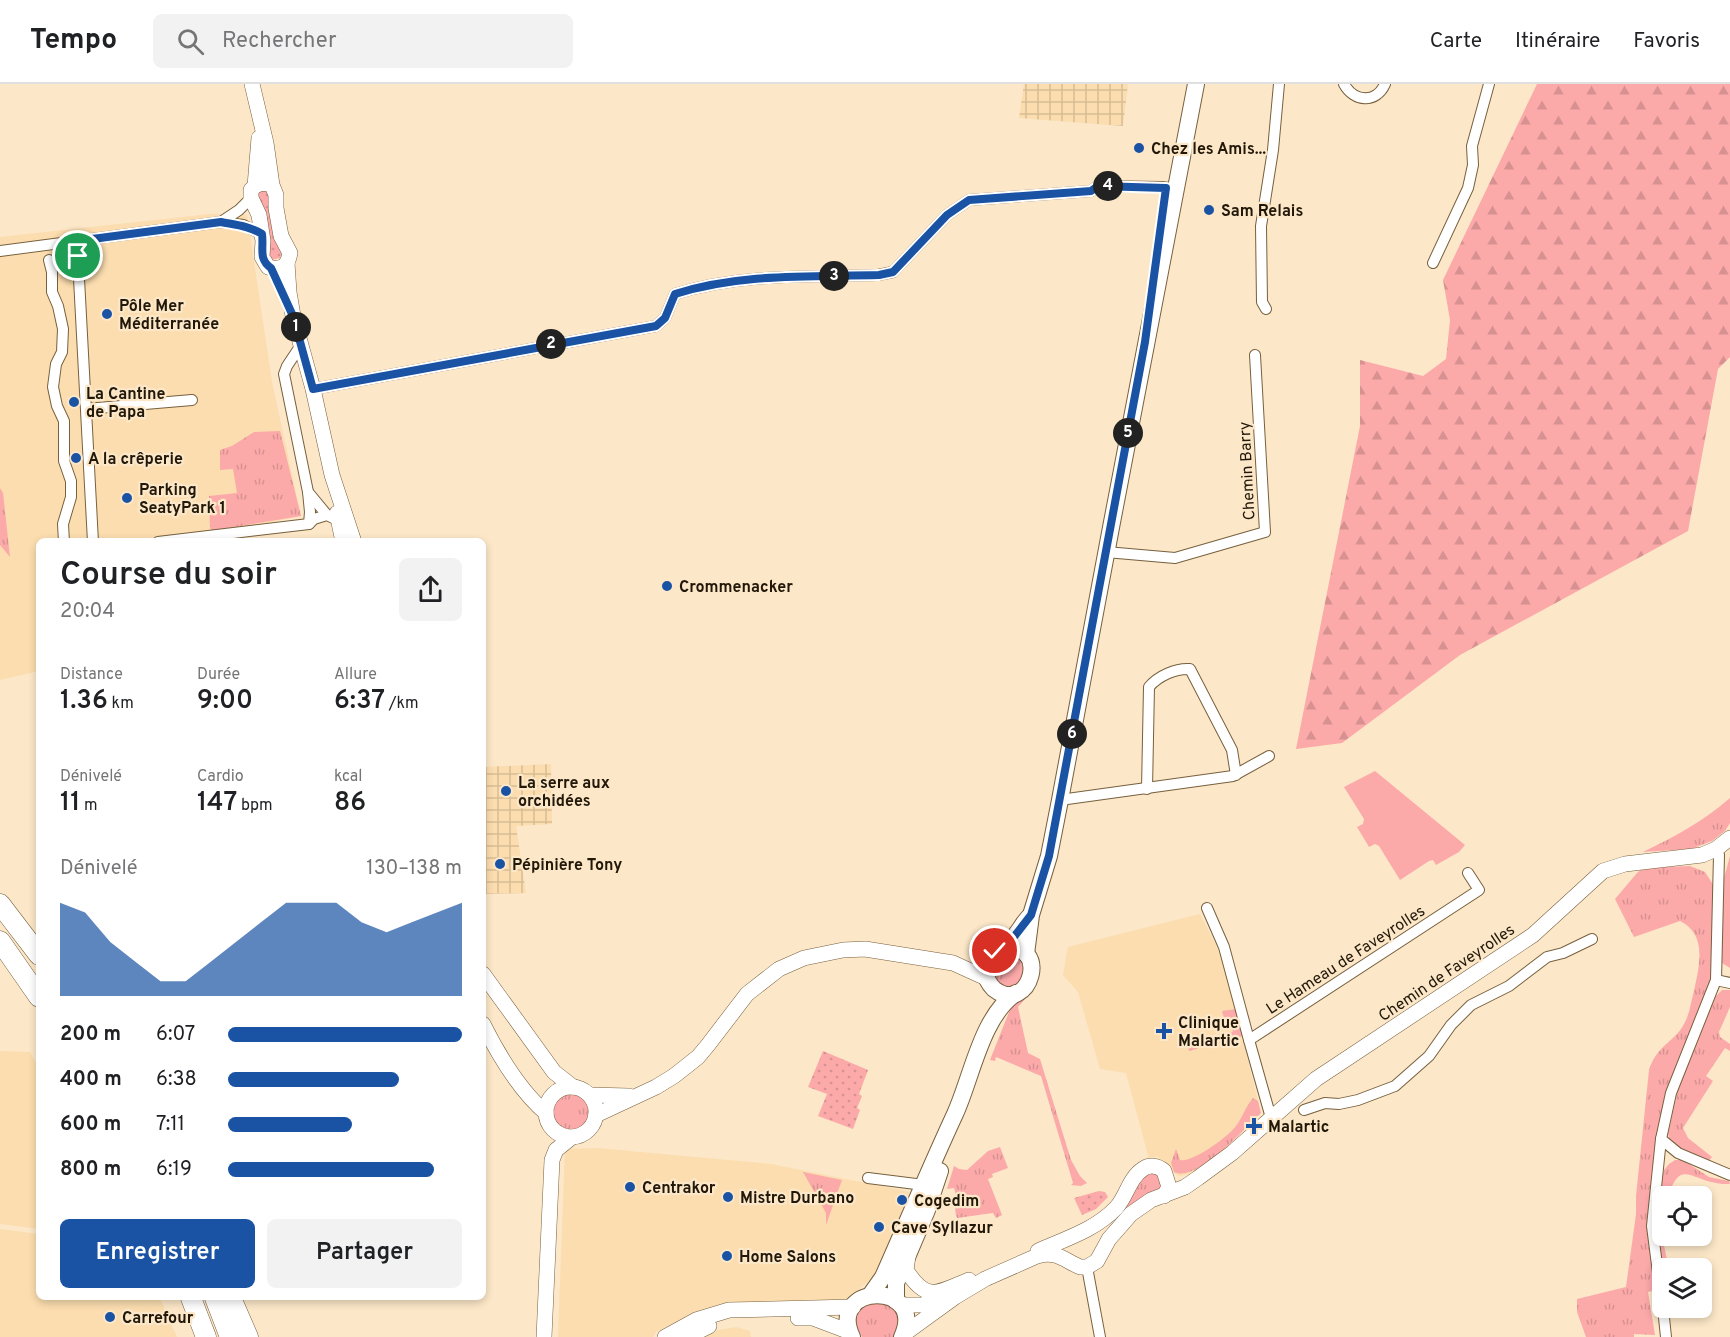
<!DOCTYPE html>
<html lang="fr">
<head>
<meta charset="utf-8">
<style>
  :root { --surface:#fff; --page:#f2f2f2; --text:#202124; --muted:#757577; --line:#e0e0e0; --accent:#1a53a4 }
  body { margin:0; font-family:Overpass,sans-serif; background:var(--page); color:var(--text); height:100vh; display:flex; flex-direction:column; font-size:22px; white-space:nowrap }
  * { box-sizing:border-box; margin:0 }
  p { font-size:20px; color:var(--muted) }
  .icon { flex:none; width:33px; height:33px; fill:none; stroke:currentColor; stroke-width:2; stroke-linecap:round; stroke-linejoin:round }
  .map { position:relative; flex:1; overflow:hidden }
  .sheet { position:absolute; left:36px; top:454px; width:450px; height:762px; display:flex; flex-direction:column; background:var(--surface); border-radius:9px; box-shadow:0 3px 9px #0003 }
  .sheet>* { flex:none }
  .buttons { position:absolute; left:1652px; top:1102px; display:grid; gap:12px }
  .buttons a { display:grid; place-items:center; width:60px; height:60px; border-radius:9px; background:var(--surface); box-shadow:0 3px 9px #0003; font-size:30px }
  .pin { position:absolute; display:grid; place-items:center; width:51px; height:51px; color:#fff; margin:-26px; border:3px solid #fff; border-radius:50%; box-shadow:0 2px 6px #0007 }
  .km { position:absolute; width:30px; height:30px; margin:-15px; border-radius:50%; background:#222; color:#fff; font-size:16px; line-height:30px; text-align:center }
  .round { display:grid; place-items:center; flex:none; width:63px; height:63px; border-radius:9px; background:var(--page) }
  .headline { display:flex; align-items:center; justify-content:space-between; height:102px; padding:0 24px }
  h1 { font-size:33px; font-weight:600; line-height:45px }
  .metrics { display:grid; grid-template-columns:repeat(3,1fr); gap:9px; height:102px; padding:6px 24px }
  .metrics div { display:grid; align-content:center }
  .metrics b { font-size:26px; font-weight:600 }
  .metrics small { font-size:16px; font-weight:400 }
  .metrics p { font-size:16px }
  .chart { height:168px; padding:12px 24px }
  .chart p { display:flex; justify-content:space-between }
  .chart svg { width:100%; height:108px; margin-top:6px; fill:var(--accent); opacity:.7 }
  .action { display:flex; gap:12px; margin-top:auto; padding:12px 24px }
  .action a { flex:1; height:69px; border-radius:9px; background:var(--accent); color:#fff; font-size:24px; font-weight:600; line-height:69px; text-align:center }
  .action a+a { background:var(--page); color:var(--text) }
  ul { padding:0 24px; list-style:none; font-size:20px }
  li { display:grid; grid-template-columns:96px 72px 1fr; align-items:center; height:45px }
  li i { height:15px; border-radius:8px; background:var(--accent) }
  header { display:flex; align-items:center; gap:36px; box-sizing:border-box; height:84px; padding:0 30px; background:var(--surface); border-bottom:2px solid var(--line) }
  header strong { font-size:28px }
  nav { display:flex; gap:33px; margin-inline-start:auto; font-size:21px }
  .search { width:420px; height:54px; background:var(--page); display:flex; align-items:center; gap:15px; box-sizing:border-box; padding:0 21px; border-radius:9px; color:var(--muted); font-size:22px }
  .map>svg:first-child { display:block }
  .built { fill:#fbddaf }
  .industrial { fill:url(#industrial-grid) }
  .grass { fill:url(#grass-tufts) }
  .forest { fill:url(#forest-firs) }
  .park { fill:#fca9aa }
  .garden { fill:url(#garden-dots) }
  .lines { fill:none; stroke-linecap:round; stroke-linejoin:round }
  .street-casing { stroke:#77603d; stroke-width:12 }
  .secondary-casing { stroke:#77603d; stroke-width:16 }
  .primary-casing { stroke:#77603d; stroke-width:18 }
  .highway-casing { stroke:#77603d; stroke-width:21 }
  .street { stroke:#fff; stroke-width:10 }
  .secondary { stroke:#fff; stroke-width:15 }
  .primary { stroke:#fff; stroke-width:16 }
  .highway { stroke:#fff; stroke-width:20 }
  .route-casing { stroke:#fff; stroke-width:12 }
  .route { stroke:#1a53a4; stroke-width:8 }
  .poi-dot { fill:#1a53a4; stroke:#fce7c8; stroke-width:2 }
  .labels { text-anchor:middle; stroke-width:4.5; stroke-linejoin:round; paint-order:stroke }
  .poi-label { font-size:16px; font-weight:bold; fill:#211809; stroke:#fce7c8; text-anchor:start }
  .street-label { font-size:16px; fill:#211809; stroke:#fce7c8 }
</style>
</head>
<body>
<header>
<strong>Tempo</strong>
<div class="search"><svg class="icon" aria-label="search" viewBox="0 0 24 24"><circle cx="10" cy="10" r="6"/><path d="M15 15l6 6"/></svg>Rechercher</div>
<nav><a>Carte</a><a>Itinéraire</a><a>Favoris</a></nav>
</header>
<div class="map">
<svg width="1730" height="1253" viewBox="0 0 1730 1253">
  <defs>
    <pattern id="industrial-grid" width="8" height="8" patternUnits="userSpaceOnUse" patternTransform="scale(1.5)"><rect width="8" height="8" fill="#fbddaf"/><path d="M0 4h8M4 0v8" fill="none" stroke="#d7bd95"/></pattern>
    <pattern id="grass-tufts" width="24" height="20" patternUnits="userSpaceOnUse" patternTransform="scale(1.5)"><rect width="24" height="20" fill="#fca9aa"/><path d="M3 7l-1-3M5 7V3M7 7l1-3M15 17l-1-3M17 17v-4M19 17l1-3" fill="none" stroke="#d89191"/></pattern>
    <pattern id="forest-firs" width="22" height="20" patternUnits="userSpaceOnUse" patternTransform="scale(1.5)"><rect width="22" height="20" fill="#fca9aa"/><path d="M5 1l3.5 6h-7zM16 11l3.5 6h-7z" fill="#d89191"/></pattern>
    <pattern id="garden-dots" width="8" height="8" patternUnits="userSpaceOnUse" patternTransform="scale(1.5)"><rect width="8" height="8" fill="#fca9aa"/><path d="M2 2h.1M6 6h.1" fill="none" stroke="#d89191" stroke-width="1.8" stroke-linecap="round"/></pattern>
  </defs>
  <rect width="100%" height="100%" fill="#fce7c8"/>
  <g class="built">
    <path d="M210,130L247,131L272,298L301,432L183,457L39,458V587L0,596V153Z"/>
    <path d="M1200,830L1222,873L1261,1029L1207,1081L1190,1090L1179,1092L1174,1089L1157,1072L1149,1075L1126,989L1100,985L1078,908L1063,891L1068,863Z"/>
    <path d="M0,967L30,968L39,984V1145L0,1140Z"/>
    <path d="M597,1064L771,1080L910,1108L879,1185L874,1192L842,1220L740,1218L694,1229L656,1248L653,1253H558L565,1065Z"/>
    <path d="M0,1145L39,1150V1214H160L177,1253H0Z"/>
    <path d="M736,1243L750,1247L751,1253H753H704L718,1246Z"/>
  </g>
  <g class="industrial">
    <path d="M1024,0H1128L1123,42L1019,34Z"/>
    <path d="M551,680L552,740L516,742L526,809L483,810V683Z"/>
  </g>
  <g class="grass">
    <path d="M280,347L301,432L211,447C208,435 211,424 209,412L237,409L233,385L220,386V366L232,362L254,348Z"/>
    <path d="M0,404L3,409L10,473L0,461Z"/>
    <path d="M1730,714V739L1725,747L1712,757L1691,765L1643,768C1674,753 1704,737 1730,714Z"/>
    <path d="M1730,772V884L1722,879L1721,871L1724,794Z"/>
    <path d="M1690,782L1705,788L1714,802L1712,897L1669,999L1657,1056L1656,1206L1648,1208L1655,1251L1634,1250V1253H1586L1577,1228V1215L1626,1203L1636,1130V1112L1649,986C1658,959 1675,959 1685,938C1690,929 1691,917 1694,907C1699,882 1708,851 1680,837L1634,853L1615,815L1637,789L1643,784Z"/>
    <path d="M1001,869L1023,874L1024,896L1008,904L993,895V877Z"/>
    <path d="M1722,906H1730V923L1719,948L1720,953L1730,960V967L1725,964L1706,992L1713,997L1683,1044L1688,1054L1712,1073L1708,1078L1672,1063L1668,1050L1680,996L1716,912Z"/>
    <path d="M1026,914L1018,923L1028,969L1040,975L1071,1076L1080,1092L1087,1099L1081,1102L1071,1101L1073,1099L1041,992L996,973L995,977L990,976L1013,918Z"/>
    <path d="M1236,925L1243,952L1189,967L1187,959L1233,948L1230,938H1225L1222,927Z"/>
    <circle cx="571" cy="1028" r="20"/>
    <path d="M1253,1014L1258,1017L1261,1029C1244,1045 1197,1099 1174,1088L1171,1079L1176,1065L1180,1076C1192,1079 1228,1053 1236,1042C1243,1033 1245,1023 1253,1014Z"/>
    <path d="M1000,1063L1008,1084L992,1090L993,1093L988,1095L1002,1131L996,1134L993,1129L957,1134C953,1124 958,1114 954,1104L947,1105L954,1082L959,1085L967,1086L988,1067Z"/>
    <path d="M1675,1076H1683L1709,1093L1729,1097L1730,1100C1725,1100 1720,1100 1716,1099C1690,1095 1680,1075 1668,1113H1662V1152L1669,1185H1663L1657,1147L1662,1097L1664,1086L1669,1080Z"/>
    <path d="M1151,1087L1159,1090L1163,1104L1121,1135L1115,1129L1137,1097Z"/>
    <path d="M803,1088L842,1096L826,1141V1129Z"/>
    <path d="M874,1216L894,1223C899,1234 902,1243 893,1253H862C849,1236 858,1225 874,1216Z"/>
  </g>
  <path class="forest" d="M1537,0H1730V273L1718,285L1688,447L1460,571L1342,659L1296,665L1360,342V276L1423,292L1446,275L1450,236L1443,196Z"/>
  <path class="park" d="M1375,687L1465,761L1459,768L1436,781L1433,776L1429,777L1400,796L1379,762L1375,760L1369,763L1357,743L1363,740L1364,735L1344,703Z"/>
  <g class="garden">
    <path d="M266,106L272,112L282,167L280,174L271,176L267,170L256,115L258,107Z"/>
    <path d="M823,967L868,986L859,1010L862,1012L857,1024L860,1026L853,1045L818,1032L827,1010L808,1003Z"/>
    <path d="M1099,1107L1105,1108L1108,1113L1096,1125L1082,1131L1074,1114Z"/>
  </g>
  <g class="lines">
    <g class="street-casing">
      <g id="street">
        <path d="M1344,0C1354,18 1376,20 1385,0"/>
        <path d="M221,138L239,126L251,114"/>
        <path d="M77,157L93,458"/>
        <path d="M0,167L221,138L243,141L262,150"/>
        <path d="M49,176L52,188V208L58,222L63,245L62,268L56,280L53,303L57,322L64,337V377L71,397V413L63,440L64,458"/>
        <path d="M1433,179L1468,104L1473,81L1472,62L1489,0"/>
        <path d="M1266,225L1262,218L1261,142L1273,66L1279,0"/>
        <path d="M301,261L287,282L284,290L308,408L327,431"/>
        <path d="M313,305L656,242L665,234L675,210C741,189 811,193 878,191L893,188L947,131L969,116L1091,107L1098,102L1162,103L1176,105"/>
        <path d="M86,325L192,316"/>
        <path d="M308,408L310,428L309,440"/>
        <path d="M158,458L309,440L314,435L327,431L341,438"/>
        <path d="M1106,468L1175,474L1265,448L1255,271"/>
        <path d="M1147,705L1149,603C1158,592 1176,584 1190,585L1232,666L1236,691"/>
        <path d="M1060,716L1233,692L1269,672"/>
        <path d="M1207,824L1224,863L1249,956"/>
        <path d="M1716,896L1730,899"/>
        <path d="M1304,1026L1325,1019L1339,1020L1358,1016L1395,1002L1429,972L1451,941L1471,921L1509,902L1547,873L1563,869L1592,855"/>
        <path d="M1271,1034L1249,956L1479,806L1468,789"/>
        <path d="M1661,1055L1678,1069L1730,1091"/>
        <path d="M868,1094L916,1100L928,1103"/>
        <path d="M1087,1183L1100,1253"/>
        <path d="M1662,1220L1652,1142L1661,1055L1671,1009L1716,896L1719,771L1716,765"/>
        <path d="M1663,1224L1666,1253"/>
      </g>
    </g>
    <g class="secondary-casing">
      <g id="secondary">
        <path d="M252,0L266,59L272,101L276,111V124L281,152L290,169C288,182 281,187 268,183L262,173L263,157L259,131L251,114V106C257,99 263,98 272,101"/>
        <path d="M255,102L259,54"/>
        <path d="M287,179L289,208L293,232L313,305L332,391L354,458"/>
        <path d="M337,429L343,458"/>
        <path d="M483,890L554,988L573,1003"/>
        <path d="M483,940C499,972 519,1006 546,1029"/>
        <circle cx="571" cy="1028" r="25"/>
        <path d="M590,1011L629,1012"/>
        <path d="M596,1031L656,1003L674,992L698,973L708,961L747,910L779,885L804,874L843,866L865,865L953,879L986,894"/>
        <path d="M1038,1167C1065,1155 1095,1146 1116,1124C1127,1112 1129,1094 1143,1085C1150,1080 1158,1082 1164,1087L1169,1103L1164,1112"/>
        <path d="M908,1172L906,1186C927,1219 937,1209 969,1196"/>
        <path d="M900,1221H923L943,1210"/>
        <path d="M798,1234H813L850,1248"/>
        <path d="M904,1250L955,1213L985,1195L1037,1172C1056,1166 1064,1176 1080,1183H1087L1097,1177L1109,1155L1131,1130L1151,1116L1185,1103L1198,1094L1232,1069L1316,995L1533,851L1603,787L1625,780L1702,771L1716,765L1730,754"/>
        <path d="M544,1253L552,1076L556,1066L572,1053"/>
        <path d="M665,1253L696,1236L729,1226L853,1223"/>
        <path d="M687,1253L709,1242"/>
      </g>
    </g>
    <g class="primary-casing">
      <g id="primary">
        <path d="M1001,864C1053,855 1030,933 994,905C990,901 986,895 986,889C983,870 1001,866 1012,855C1019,848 1023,839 1029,833"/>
        <path d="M1026,870L1031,831L1049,772L1060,716C1104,477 1150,239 1196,0"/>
        <path d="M871,1210L883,1193C907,1139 930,1084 955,1030C972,993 981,933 1016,909"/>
        <path d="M896,1217V1199L927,1126L940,1087"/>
        <path d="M852,1253C826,1198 928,1197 902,1253"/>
      </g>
    </g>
    <g class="highway-casing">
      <g id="highway">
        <path d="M0,820L39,871"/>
        <path d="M0,857L39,913"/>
        <path d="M191,1214L206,1253"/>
        <path d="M215,1214L230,1253"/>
        <path d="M231,1214L248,1253"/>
      </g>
    </g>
    <use href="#street" class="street"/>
    <use href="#secondary" class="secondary"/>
    <use href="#primary" class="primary"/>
    <use href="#highway" class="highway"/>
  </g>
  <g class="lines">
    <g class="route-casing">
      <path id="route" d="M78,172L77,157L221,138C236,141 249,142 262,150C264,164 258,175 271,184L293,232L313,305L656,242L665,234L675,210C741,189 811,193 879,191L893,188L947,131L969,116L1091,107L1098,102L1166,104L1145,258L1049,772L1031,831L1010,858L995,867"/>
    </g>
    <use href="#route" class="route"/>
  </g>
  <g class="poi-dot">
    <circle cx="1139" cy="64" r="6"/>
    <circle cx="1209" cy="126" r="6"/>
    <circle cx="107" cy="230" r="6"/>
    <circle cx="74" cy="318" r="6"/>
    <circle cx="76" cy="374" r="6"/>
    <circle cx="127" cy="414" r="6"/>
    <circle cx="667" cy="502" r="6"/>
    <circle cx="506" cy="707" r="6"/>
    <circle cx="500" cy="780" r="6"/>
    <path d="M1161 938h6v6h6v6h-6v6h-6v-6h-6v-6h6z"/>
    <path d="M1251 1033h6v6h6v6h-6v6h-6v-6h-6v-6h6z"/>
    <circle cx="630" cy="1103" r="6"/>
    <circle cx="728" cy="1113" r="6"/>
    <circle cx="902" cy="1116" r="6"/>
    <circle cx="879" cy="1143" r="6"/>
    <circle cx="727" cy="1172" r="6"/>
    <circle cx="110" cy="1233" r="6"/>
  </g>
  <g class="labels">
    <g class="poi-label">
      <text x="1151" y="70">Chez les Amis...</text>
      <text x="1221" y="132">Sam Relais</text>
      <text x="119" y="227">Pôle Mer<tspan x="119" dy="18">Méditerranée</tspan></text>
      <text x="86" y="315">La Cantine<tspan x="86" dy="18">de Papa</tspan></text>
      <text x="88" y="380">A la crêperie</text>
      <text x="139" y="411">Parking<tspan x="139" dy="18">SeatyPark 1</tspan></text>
      <text x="679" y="508">Crommenacker</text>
      <text x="518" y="704">La serre aux<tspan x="518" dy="18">orchidées</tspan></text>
      <text x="512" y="786">Pépinière Tony</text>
      <text x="1178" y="944">Clinique<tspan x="1178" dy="18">Malartic</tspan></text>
      <text x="1268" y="1048">Malartic</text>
      <text x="642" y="1109">Centrakor</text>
      <text x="740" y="1119">Mistre Durbano</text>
      <text x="914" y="1122">Cogedim</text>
      <text x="891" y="1149">Cave Syllazur</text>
      <text x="739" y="1178">Home Salons</text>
      <text x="122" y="1239">Carrefour</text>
    </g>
    <g class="street-label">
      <text transform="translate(1246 387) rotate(-93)" y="6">Chemin Barry</text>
      <text transform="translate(1345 875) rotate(-33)" y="6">Le Hameau de Faveyrolles</text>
      <text transform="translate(1446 888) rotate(-34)" y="6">Chemin de Faveyrolles</text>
    </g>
  </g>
</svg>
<div class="buttons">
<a><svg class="icon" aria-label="locate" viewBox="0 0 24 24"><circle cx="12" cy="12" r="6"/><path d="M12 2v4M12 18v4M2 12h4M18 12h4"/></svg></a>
<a><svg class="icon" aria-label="layers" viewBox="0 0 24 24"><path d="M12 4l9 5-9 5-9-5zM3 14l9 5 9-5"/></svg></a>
</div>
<div class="pin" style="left:78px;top:172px;background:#1e9e55"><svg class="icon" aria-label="arrive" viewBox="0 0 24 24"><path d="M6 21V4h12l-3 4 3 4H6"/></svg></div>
<div class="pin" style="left:995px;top:867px;background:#d93025"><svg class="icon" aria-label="check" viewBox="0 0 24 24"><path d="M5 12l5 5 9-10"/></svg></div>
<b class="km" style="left:296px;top:243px">1</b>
<b class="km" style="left:551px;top:260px">2</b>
<b class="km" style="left:834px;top:192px">3</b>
<b class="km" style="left:1108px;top:102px">4</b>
<b class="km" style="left:1128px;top:349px">5</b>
<b class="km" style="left:1072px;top:650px">6</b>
<section class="sheet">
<div class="headline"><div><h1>Course du soir</h1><p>20:04</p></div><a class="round"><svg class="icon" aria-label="share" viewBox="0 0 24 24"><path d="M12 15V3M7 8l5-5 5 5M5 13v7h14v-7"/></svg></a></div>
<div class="metrics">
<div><p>Distance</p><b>1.36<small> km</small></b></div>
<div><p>Durée</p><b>9:00</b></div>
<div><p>Allure</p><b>6:37<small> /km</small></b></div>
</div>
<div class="metrics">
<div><p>Dénivelé</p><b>11<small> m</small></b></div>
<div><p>Cardio</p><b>147<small> bpm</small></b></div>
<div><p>kcal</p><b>86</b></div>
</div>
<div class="chart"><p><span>Dénivelé</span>130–138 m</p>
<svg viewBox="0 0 160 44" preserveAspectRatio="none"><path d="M0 44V6L10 10L20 22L30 30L40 38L50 38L60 30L70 22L80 14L90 6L100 6L110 6L120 14L130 18L140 14L150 10L160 6V44z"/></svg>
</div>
<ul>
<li><b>200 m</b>6:07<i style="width:100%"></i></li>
<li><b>400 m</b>6:38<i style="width:73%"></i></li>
<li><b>600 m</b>7:11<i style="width:53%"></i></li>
<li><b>800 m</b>6:19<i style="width:88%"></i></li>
</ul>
<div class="action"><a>Enregistrer</a><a>Partager</a></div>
</section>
</div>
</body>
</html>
